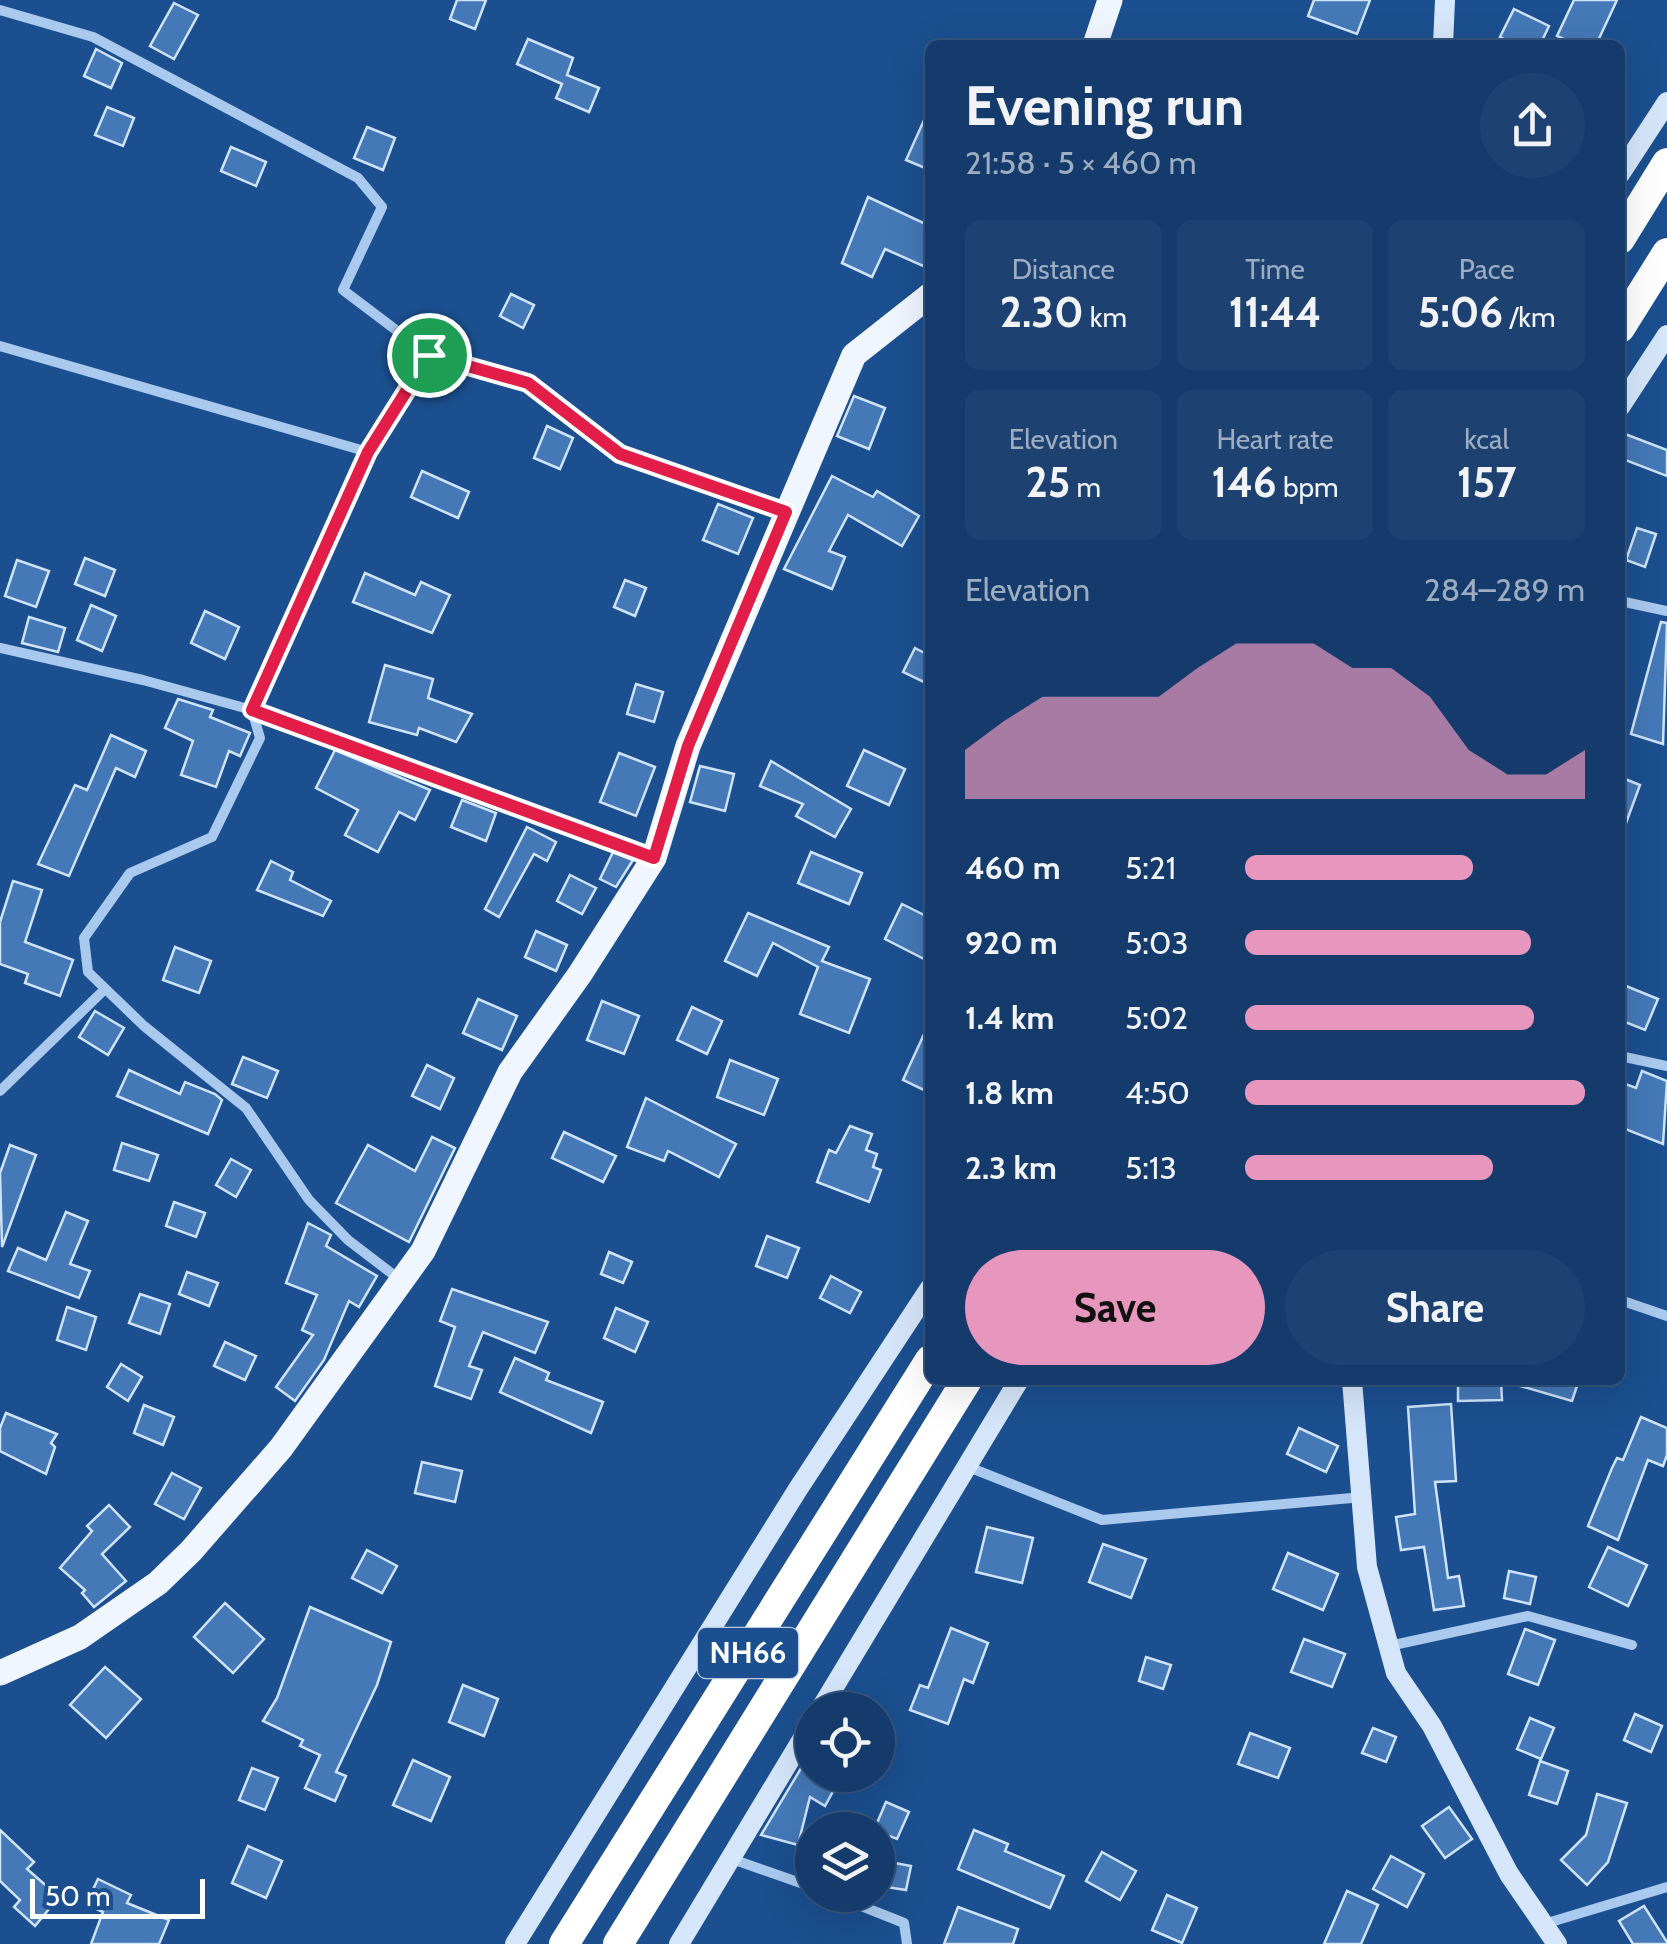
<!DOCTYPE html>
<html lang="en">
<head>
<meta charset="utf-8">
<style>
  :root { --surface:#143b6b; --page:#1d4271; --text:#f1f3f6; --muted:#9dadc1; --line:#33557e; --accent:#e797bd }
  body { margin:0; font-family:Cabin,sans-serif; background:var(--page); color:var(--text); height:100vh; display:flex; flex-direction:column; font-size:38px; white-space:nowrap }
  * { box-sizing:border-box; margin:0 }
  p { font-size:32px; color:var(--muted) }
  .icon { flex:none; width:55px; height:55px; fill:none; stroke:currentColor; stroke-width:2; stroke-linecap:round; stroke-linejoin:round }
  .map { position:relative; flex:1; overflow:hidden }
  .sheet { position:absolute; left:925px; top:40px; width:700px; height:1345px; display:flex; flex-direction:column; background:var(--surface); border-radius:15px; box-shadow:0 10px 40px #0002,0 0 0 2px var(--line) }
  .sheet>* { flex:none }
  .fabs { position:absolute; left:795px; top:1692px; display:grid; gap:20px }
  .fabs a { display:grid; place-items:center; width:100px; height:100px; border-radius:50%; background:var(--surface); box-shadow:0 10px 40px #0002,0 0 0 2px var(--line); font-size:50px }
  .scale { position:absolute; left:30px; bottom:25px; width:175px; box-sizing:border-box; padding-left:10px; border:5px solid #fff; border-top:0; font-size:28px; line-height:35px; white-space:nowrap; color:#fff; -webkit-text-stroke:8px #1b4f8f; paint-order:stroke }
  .pin { position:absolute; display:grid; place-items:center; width:85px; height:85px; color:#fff; margin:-42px; border:5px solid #fff; border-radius:50%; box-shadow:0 2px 10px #0007 }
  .round { display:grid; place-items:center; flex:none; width:105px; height:105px; border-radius:52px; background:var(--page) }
  .overview { display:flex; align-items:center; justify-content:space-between; height:170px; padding:0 40px }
  h1 { font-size:55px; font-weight:700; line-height:75px }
  .stats { display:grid; grid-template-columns:repeat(3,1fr); gap:15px; height:170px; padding:10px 40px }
  .stats div { display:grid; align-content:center; border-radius:15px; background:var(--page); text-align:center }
  .stats b { font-size:42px; font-weight:700 }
  .stats small { font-size:28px; font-weight:400 }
  .stats p { font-size:28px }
  .chart { height:280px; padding:20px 40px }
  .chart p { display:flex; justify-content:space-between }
  .chart svg { width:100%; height:180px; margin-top:10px; fill:var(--accent); opacity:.7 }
  .action { display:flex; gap:20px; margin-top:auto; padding:20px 40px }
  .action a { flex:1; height:115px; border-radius:60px; background:var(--accent); color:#111; font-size:40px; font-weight:700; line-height:115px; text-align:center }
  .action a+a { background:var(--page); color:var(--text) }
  ul { padding:0 40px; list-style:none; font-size:32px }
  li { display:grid; grid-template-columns:160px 120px 1fr; align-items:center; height:75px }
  li i { height:25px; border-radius:12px; background:var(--accent) }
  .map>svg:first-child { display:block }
  .building { fill:#4478b7; stroke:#cfe3fa; stroke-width:2.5 }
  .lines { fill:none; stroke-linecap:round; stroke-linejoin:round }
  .street { stroke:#a9c9ee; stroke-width:10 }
  .secondary { stroke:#d6e6fa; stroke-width:20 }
  .primary { stroke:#f0f6ff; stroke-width:25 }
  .highway { stroke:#fff; stroke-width:30 }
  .route-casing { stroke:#fff; stroke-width:20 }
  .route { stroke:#e11d48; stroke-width:12 }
  .labels { text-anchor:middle; stroke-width:9; stroke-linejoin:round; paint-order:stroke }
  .shield { fill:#1b4f8f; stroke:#bbcadd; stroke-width:2.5 }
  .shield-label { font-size:30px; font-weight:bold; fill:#fff }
</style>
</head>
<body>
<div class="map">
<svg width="1667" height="1944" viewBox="0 0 1667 1944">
  <rect width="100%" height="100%" fill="#1b4f8f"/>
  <g class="building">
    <path d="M457,0H486L475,29L450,19Z"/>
    <path d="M1314,0H1370L1357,34L1308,16Z"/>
    <path d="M1574,0H1617L1596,45H1576L1557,36Z"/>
    <path d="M174,3L198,15L174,59L150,46Z"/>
    <path d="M1514,9L1549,26L1540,45H1516L1500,37Z"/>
    <path d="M528,39L573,58L567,75L599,88L589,112L556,98L562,84L517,64Z"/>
    <path d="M96,49L122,63L111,88L84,76Z"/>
    <path d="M107,107L134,118L123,146L95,135Z"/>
    <path d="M930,107V170L906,160Z"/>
    <path d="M367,127L395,138L383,170L354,158Z"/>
    <path d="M231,147L266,162L256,186L221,171Z"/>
    <path d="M868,197L930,226V269L885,249L872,277L842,263Z"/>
    <path d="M511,294L534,305L523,328L500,316Z"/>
    <path d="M854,396L885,408L869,449L837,436Z"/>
    <path d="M547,426L573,438L560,469L534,458Z"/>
    <path d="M1625,434L1667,450V476L1620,458Z"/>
    <path d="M422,471L469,492L458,518L411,497Z"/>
    <path d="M832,476L873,497L877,491L919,516L902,546L848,515L829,551L845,557L832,589L784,569Z"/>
    <path d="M718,504L753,518L738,554L703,540Z"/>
    <path d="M1637,528L1656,534L1645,567L1626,560Z"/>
    <path d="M85,558L115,570L105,596L75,584Z"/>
    <path d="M17,560L49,571L36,607L5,596Z"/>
    <path d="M365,573L415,595L421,582L450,595L432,633L353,602Z"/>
    <path d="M625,580L646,588L635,616L614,607Z"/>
    <path d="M91,605L116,616L102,651L77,640Z"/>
    <path d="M205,611L239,627L225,659L191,643Z"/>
    <path d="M29,617L65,628L58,652L22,643Z"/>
    <path d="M1661,622L1667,623L1663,744L1631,734Z"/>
    <path d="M915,648L930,656V685L903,672Z"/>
    <path d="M385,665L433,679L428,698L472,714L456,742L419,728L417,735L369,722Z"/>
    <path d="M636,684L663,692L654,722L627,714Z"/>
    <path d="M178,699L213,710L210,717L250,733L240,756L229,751L216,787L181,775L193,741L165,728Z"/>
    <path d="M111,735L146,751L135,777L116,768L69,876L38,864L75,785L87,790Z"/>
    <path d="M335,750L430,790L415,820L399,812L378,852L345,835L358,810L316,788Z"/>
    <path d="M864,750L905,769L889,805L847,786Z"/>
    <path d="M619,753L655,767L636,816L600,802Z"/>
    <path d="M771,761L851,809L835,837L796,816L803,804L760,786Z"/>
    <path d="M700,766L734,774L725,811L690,802Z"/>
    <path d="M1620,777L1640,785L1622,834H1620Z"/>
    <path d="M462,800L496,813L486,841L451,827Z"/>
    <path d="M527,827L556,842L547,861L534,854L499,917L485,909Z"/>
    <path d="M613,852L633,860L616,887L600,879Z"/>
    <path d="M811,852L862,873L849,904L798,883Z"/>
    <path d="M271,861L293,872L290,880L331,901L323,916L257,890Z"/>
    <path d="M570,875L596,888L582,914L557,901Z"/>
    <path d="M13,881L42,890L25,942L73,960L60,996L25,983L28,974L0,964V922Z"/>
    <path d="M902,904L930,918V962L885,939Z"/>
    <path d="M748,913L829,947L822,961L870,979L849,1033L800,1014L818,967L773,943L757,976L725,961Z"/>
    <path d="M536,931L567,945L556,971L525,957Z"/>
    <path d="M175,947L211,961L199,993L163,980Z"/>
    <path d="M1626,986L1658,999L1645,1030L1620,1020Z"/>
    <path d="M478,999L517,1016L502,1050L463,1033Z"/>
    <path d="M602,1001L639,1016L624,1054L587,1040Z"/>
    <path d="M692,1007L722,1021L707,1054L677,1040Z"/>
    <path d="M95,1011L124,1028L108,1055L79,1037Z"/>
    <path d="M930,1021V1093L903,1080Z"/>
    <path d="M243,1057L278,1071L267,1098L232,1084Z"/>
    <path d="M730,1060L778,1079L764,1115L717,1097Z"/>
    <path d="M427,1065L454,1078L440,1109L412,1096Z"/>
    <path d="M129,1070L180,1094L185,1082L215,1094L222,1100L208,1134L117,1096Z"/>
    <path d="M1642,1071L1667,1081L1663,1144L1620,1127V1082L1636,1088Z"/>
    <path d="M646,1098L736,1144L719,1177L668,1151L664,1161L627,1147Z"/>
    <path d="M850,1126L872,1134L866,1150L877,1154L873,1167L881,1170L869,1202L817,1182L829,1150L836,1153Z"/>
    <path d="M564,1132L616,1156L603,1182L552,1158Z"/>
    <path d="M432,1137L455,1148L409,1242L336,1203L368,1145L415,1171Z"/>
    <path d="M122,1143L158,1155L149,1181L114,1170Z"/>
    <path d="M10,1145L36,1155L2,1247L0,1173Z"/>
    <path d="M231,1159L251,1170L236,1197L216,1185Z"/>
    <path d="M174,1202L205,1213L196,1237L166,1226Z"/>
    <path d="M66,1212L88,1221L70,1264L90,1271L79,1298L8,1271L18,1248L46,1260Z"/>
    <path d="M308,1223L331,1235L326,1246L377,1276L359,1307L349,1301L324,1360L295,1401L276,1387L313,1335L302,1330L317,1295L286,1283Z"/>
    <path d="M767,1236L799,1248L787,1278L756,1266Z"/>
    <path d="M609,1252L632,1262L623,1283L601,1274Z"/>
    <path d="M187,1272L218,1283L209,1306L179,1294Z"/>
    <path d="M831,1276L861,1292L850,1313L820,1298Z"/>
    <path d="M452,1289L548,1322L535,1353L483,1332L469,1366L482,1370L471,1399L435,1386L455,1327L440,1321Z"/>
    <path d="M140,1294L170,1304L160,1334L129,1323Z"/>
    <path d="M67,1307L96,1317L86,1350L57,1340Z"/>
    <path d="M616,1308L648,1322L635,1352L604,1338Z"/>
    <path d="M225,1342L256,1356L245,1380L214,1366Z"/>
    <path d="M515,1358L549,1373L546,1380L603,1402L591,1433L500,1392Z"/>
    <path d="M121,1364L142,1377L128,1401L107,1387Z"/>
    <path d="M1458,1380H1501L1502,1400L1458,1401Z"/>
    <path d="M1518,1380H1579L1572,1401L1517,1385Z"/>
    <path d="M1451,1404L1456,1481L1435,1482L1448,1578L1459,1576L1464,1606L1434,1610L1424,1547L1401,1550L1396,1517L1415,1514L1408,1407Z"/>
    <path d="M144,1405L174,1417L163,1445L134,1433Z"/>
    <path d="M6,1413L57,1434L51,1443L55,1447L46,1474L0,1451V1428Z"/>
    <path d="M1641,1417L1667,1428V1455L1663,1466L1648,1460L1618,1540L1588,1526L1612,1468L1617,1458L1623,1460Z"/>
    <path d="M1299,1428L1338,1446L1326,1472L1287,1454Z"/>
    <path d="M422,1462L462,1471L455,1502L415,1493Z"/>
    <path d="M172,1473L201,1488L184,1519L155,1504Z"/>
    <path d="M109,1505L130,1527L102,1554L126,1581L94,1607L82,1593L85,1590L60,1568L92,1531L87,1526Z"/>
    <path d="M987,1527L1033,1538L1022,1583L976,1572Z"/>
    <path d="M1103,1544L1146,1559L1131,1598L1089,1582Z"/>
    <path d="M1608,1547L1647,1565L1628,1606L1589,1587Z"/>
    <path d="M367,1550L397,1566L382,1593L352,1578Z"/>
    <path d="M1288,1553L1338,1574L1323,1610L1273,1589Z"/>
    <path d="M1509,1571L1536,1577L1530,1604L1504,1598Z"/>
    <path d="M225,1603L264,1639L233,1673L194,1637Z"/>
    <path d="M310,1607L391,1642L377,1685L336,1772L346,1776L335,1801L305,1788L320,1755L300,1746L303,1740L263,1721L277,1698Z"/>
    <path d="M951,1628L988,1643L973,1683L964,1679L948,1724L910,1710L920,1685L928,1688Z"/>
    <path d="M1525,1629L1555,1640L1538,1685L1508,1674Z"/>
    <path d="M1304,1639L1345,1654L1332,1687L1291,1672Z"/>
    <path d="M1146,1657L1171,1665L1163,1689L1139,1681Z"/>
    <path d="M105,1667L141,1699L106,1738L70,1705Z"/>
    <path d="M463,1685L498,1699L484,1736L449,1722Z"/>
    <path d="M1635,1714L1662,1726L1651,1752L1624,1740Z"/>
    <path d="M1530,1718L1554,1728L1541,1759L1517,1749Z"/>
    <path d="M1373,1728L1396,1737L1386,1762L1362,1753Z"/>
    <path d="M1250,1733L1290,1748L1278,1778L1238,1764Z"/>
    <path d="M809,1755L812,1775H842L825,1806L810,1797L798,1845L761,1835Z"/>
    <path d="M413,1760L450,1777L431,1821L393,1805Z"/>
    <path d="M1540,1761L1568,1771L1557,1804L1529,1795Z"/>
    <path d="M252,1768L278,1778L265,1810L239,1800Z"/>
    <path d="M1597,1794L1627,1803L1608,1862L1587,1885L1561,1860L1586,1835Z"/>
    <path d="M886,1802L909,1812L897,1839L874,1830Z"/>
    <path d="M1449,1807L1472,1839L1445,1858L1422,1826Z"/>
    <path d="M0,1830L34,1862L27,1869L59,1897L35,1926L14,1907L20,1900L0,1881Z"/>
    <path d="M974,1830L1008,1844L1005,1851L1064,1876L1050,1908L958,1869Z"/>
    <path d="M248,1846L282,1861L266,1898L232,1883Z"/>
    <path d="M1102,1852L1136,1871L1120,1900L1086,1881Z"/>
    <path d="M1391,1856L1424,1874L1407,1907L1373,1889Z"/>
    <path d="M884,1861L911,1866L906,1890L880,1886Z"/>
    <path d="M98,1879L131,1895L127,1903L169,1920L159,1944H91L103,1912L86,1904Z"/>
    <path d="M1347,1891L1378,1905L1361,1944H1324Z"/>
    <path d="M1167,1895L1197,1908L1182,1943L1152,1930Z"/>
    <path d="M1644,1906L1667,1942V1944H1633L1619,1921Z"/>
    <path d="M958,1907L1018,1929L1013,1944H944Z"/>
  </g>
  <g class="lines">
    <g class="street">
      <path d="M0,10L93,37L358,178L382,207L343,290L429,355L368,452"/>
      <path d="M0,346L368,452L252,710L260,738L212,837L130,873L84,938L88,972L144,1026L246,1108L309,1200L348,1240L399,1279"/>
      <path d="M429,355L528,383L620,455L785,511"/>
      <path d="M1620,601L1667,611"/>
      <path d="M0,648L143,680L252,710L653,858"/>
      <path d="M1620,1056L1667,1066"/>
      <path d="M0,1091L105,989"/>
      <path d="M1620,1300L1667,1316"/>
      <path d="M966,1466L1102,1520L1363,1497"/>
      <path d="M1389,1646L1528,1616L1632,1645"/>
      <path d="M732,1859L812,1887"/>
      <path d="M834,1895L904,1923L907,1944"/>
      <path d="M1544,1924L1667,1887"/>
    </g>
    <g class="secondary">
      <path d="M1443,45L1445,0"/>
      <path d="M1620,174L1667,102"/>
      <path d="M1620,407L1667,335"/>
      <path d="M1352,1380L1367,1567L1396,1673L1432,1726L1509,1874L1557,1944"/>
      <path d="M820,1710L1019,1380"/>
      <path d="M515,1944L798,1489L930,1288"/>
      <path d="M679,1944L812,1723"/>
    </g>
    <g class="primary">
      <path d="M1095,45L1110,0"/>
      <path d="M0,1673L80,1637L158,1583L191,1551L281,1448L423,1251L510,1072L580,974L654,858L688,746L854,355L930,295"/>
    </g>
    <g class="highway">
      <path d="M1620,239L1667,163"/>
      <path d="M1620,328L1667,253"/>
      <path d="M564,1944L930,1360"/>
      <path d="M618,1944L967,1380"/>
    </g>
  </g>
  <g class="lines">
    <g class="route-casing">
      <path id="route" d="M429,355L528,383L620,454L786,512L688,746L654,858L252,710L368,452Z"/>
    </g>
    <use href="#route" class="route"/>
  </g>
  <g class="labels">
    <rect class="shield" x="698" y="1628" width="100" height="50" rx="8"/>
    <g class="shield-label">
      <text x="748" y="1663">NH66</text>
    </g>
  </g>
</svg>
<div class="fabs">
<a><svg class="icon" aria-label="locate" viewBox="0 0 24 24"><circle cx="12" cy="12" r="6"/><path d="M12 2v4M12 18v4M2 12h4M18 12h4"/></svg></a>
<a><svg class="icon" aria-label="layers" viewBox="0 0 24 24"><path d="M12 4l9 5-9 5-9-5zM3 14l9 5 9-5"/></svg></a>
</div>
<div class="scale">50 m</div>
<div class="pin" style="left:429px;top:355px;background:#1e9e55"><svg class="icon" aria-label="arrive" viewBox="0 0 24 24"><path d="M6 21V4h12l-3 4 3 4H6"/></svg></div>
<section class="sheet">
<div class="overview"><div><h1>Evening run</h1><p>21:58 · 5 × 460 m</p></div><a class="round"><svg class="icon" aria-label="share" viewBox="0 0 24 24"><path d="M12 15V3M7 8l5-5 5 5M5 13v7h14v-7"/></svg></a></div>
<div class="stats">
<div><p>Distance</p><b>2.30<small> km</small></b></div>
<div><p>Time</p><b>11:44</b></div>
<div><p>Pace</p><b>5:06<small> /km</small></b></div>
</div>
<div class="stats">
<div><p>Elevation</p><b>25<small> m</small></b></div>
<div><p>Heart rate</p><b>146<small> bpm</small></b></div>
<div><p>kcal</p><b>157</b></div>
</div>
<div class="chart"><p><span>Elevation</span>284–289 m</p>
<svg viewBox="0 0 160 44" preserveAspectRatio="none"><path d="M0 44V32L10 25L20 19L30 19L40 19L50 19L60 12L70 6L80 6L90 6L100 12L110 12L120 19L130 32L140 38L150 38L160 32V44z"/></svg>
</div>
<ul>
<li><b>460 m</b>5:21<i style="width:67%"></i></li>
<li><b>920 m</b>5:03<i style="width:84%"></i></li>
<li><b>1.4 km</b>5:02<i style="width:85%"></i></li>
<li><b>1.8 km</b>4:50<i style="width:100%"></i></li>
<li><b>2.3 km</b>5:13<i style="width:73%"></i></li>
</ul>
<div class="action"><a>Save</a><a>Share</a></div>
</section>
</div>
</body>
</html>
